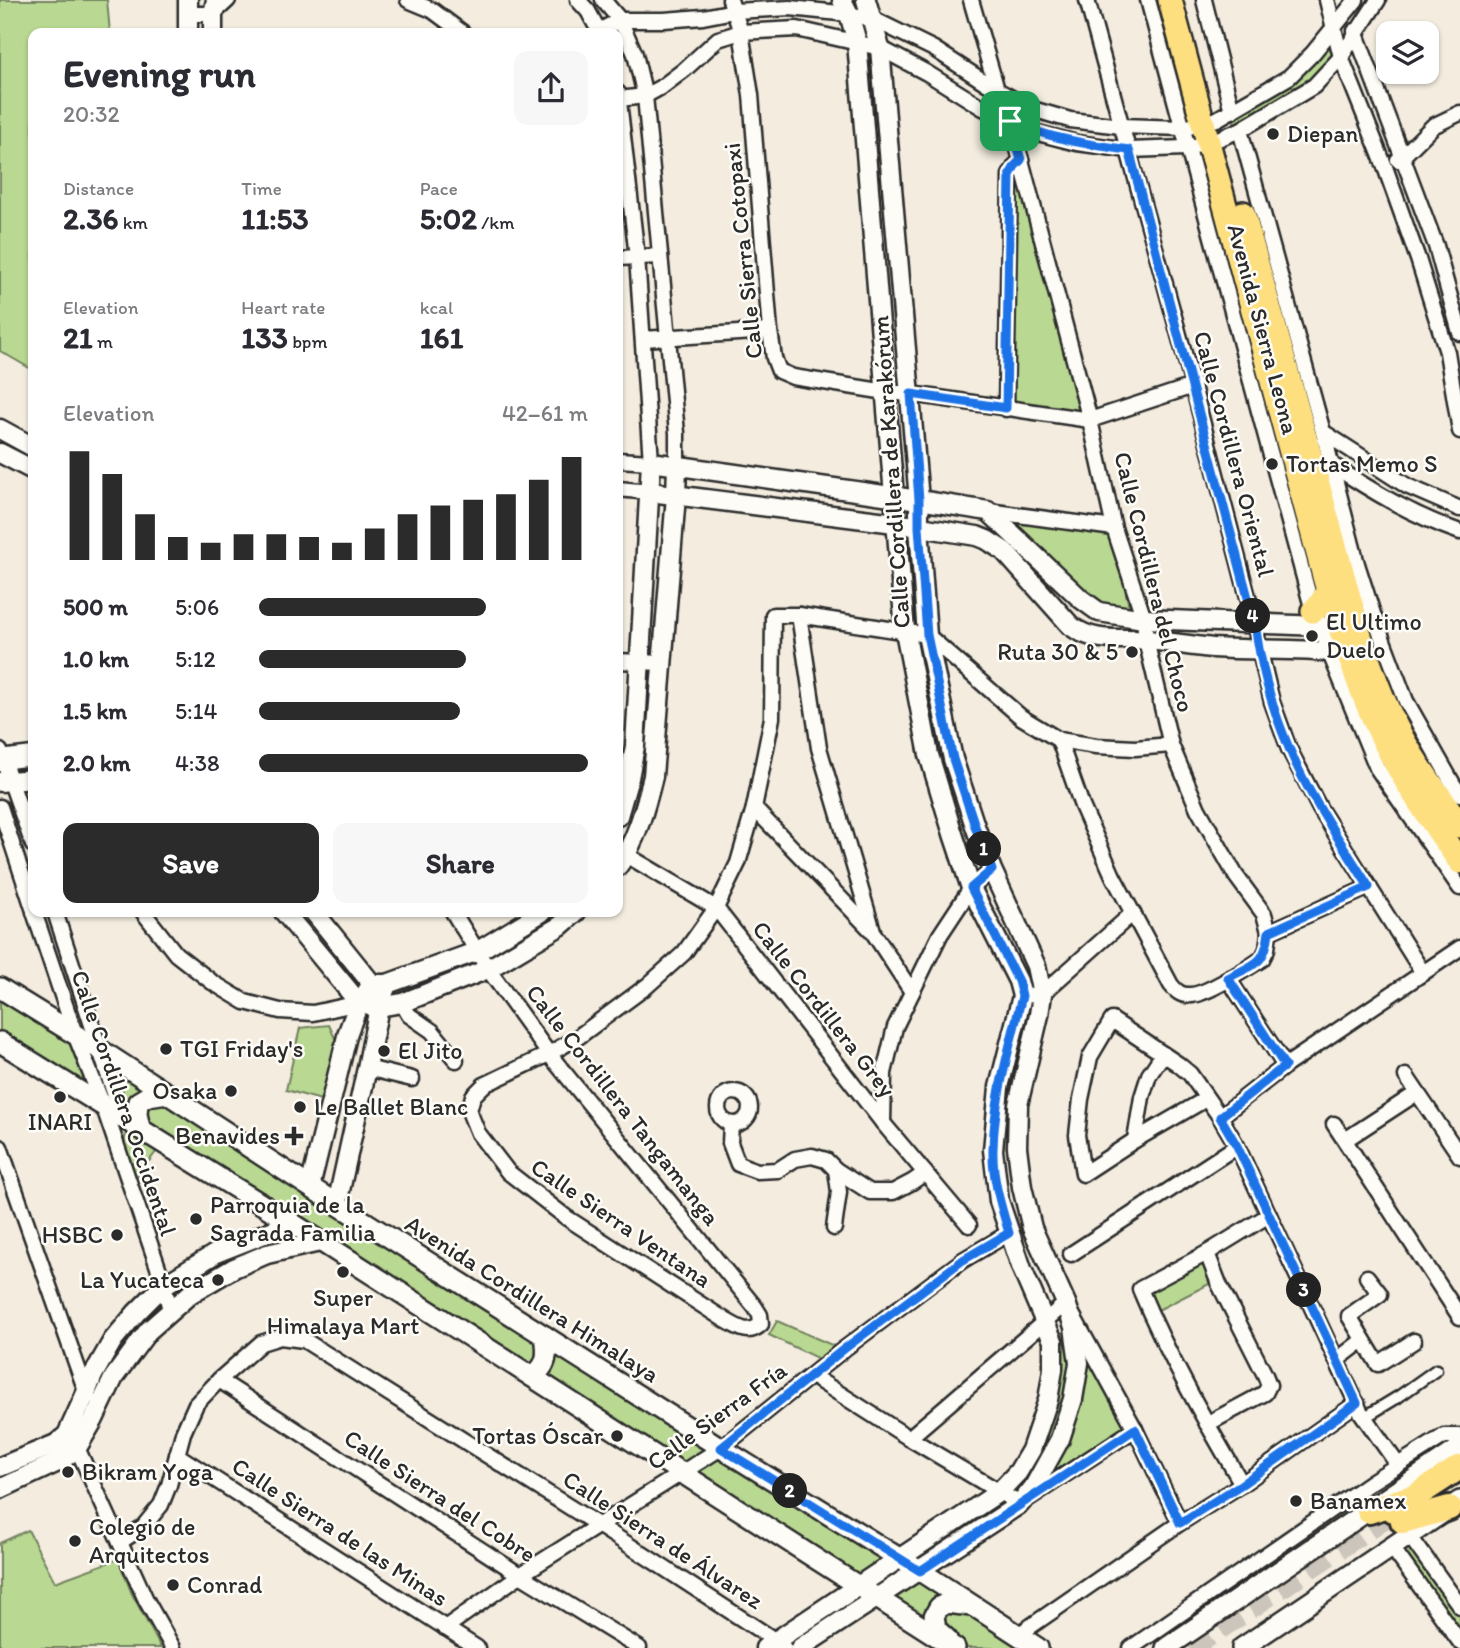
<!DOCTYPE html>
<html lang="en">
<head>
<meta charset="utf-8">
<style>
  :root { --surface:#fff; --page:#f7f7f7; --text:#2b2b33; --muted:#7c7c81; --accent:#2b2b2b }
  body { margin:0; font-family:Itim,sans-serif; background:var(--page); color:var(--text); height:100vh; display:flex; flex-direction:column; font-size:26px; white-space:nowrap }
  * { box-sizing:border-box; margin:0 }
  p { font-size:23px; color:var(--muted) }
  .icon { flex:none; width:38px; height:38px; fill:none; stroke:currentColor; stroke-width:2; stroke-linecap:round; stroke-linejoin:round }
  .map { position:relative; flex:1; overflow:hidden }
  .details { position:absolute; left:28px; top:28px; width:595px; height:889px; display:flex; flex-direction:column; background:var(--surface); border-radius:14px; box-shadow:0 2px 5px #0004 }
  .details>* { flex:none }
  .controls { position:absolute; left:1376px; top:21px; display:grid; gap:14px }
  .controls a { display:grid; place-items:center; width:63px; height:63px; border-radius:14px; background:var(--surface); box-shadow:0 2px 5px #0004; font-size:35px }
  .pin { position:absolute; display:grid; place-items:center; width:60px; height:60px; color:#fff; margin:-30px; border-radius:14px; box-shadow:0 4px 10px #0006 }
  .km { position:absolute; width:35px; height:35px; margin:-18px; border-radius:50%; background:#222; color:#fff; font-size:19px; line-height:35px; text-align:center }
  .round { display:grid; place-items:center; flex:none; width:74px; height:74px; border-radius:14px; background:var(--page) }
  .summary { display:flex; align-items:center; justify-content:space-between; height:119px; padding:0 35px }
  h1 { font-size:38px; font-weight:700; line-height:52px }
  .stats { display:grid; grid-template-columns:repeat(3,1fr); gap:10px; height:119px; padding:7px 35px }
  .stats div { display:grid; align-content:center }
  .stats b { font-size:30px; font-weight:700 }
  .stats small { font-size:19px; font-weight:400 }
  .stats p { font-size:19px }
  .chart { height:196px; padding:14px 35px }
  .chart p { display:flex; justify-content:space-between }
  .chart svg { width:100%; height:126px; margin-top:7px; stroke:var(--accent); stroke-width:6 }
  .cta { display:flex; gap:14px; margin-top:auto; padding:14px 35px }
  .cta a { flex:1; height:80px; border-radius:14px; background:var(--accent); color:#fff; font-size:28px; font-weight:700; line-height:80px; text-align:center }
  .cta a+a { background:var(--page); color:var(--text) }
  ul { padding:0 35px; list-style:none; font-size:23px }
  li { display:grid; grid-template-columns:112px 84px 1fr; align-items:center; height:52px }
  li i { height:18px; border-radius:9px; background:var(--accent) }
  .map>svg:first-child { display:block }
  .green { fill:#b9d992; stroke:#72825e; stroke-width:2 }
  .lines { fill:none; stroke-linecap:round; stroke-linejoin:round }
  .motorway-tunnel { stroke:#cbc5bb; stroke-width:24; stroke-dasharray:24 12; stroke-linecap:butt }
  .pedestrian-casing { stroke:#2b2b2b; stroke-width:15 }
  .minor-casing { stroke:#2b2b2b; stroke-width:19 }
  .tertiary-casing { stroke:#2b2b2b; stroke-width:23 }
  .secondary-casing { stroke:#2b2b2b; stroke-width:24 }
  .trunk-casing { stroke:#2b2b2b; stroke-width:28 }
  .motorway-casing { stroke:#2b2b2b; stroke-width:30 }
  .pedestrian { stroke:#fdfcf7; stroke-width:10 }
  .minor { stroke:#fdfcf7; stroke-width:14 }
  .tertiary { stroke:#fdfcf7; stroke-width:18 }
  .secondary { stroke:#fdfcf7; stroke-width:19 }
  .trunk { stroke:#fedf80; stroke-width:23 }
  .motorway { stroke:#fedf80; stroke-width:24 }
  .route-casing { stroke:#fff; stroke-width:14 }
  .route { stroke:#1a73e8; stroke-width:9 }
  .poi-dot { fill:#2b2b2b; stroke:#fdfcf7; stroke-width:2.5 }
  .labels { text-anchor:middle; stroke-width:5; stroke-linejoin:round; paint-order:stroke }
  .poi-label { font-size:24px; fill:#2b2b2b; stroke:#fdfcf7; text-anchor:start }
  .street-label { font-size:24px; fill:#2b2b2b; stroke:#fdfcf7 }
</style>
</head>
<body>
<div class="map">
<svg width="1460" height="1648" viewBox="0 0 1460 1648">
  <rect width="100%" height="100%" fill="#f3ecdf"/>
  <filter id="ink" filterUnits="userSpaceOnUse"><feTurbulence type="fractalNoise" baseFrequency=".0143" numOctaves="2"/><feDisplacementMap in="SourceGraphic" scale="14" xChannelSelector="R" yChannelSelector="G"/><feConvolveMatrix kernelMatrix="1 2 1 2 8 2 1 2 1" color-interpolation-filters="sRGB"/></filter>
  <g filter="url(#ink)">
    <g class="green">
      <path d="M0,0H107L110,33H33V370L0,351Z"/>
      <path d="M1331,47L1335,48L1337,53L1318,75L1284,99L1235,124L1232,113Z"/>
      <path d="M1017,175L1083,414L1014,405Z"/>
      <path d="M995,515L1112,529L1130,612L1097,605Z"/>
      <path d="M0,999L1028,1648H968L0,1030Z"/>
      <path d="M329,1025L339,1047L321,1100L286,1090L300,1028Z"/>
      <path d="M126,1132L159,1148L136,1178L124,1143Z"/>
      <path d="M1203,1259L1213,1282L1154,1312L1145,1289Z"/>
      <path d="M777,1321L834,1346L825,1362L769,1335Z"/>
      <path d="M1076,1325L1131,1428L923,1562L914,1551L1024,1469L1057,1336Z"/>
      <path d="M28,1530L55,1582L118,1559L132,1594L161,1648H0V1543Z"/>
      <path d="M1409,1535L1460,1606V1642L1391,1546Z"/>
    </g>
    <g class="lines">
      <path class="motorway-tunnel" d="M1189,1648L1394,1510"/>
      <g class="pedestrian-casing">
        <path id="pedestrian" d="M1365,1417L1398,1397L1436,1370"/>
      </g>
      <g class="minor-casing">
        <g id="minor">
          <path d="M408,0L432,10L463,33"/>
          <path d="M578,0L588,11L600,33"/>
          <path d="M603,0L620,20L635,54L645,96L677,433V465"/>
          <path d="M730,0L741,32L751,95L770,331L774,358L779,371L793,377L886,392L911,394L1090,420L1193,386"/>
          <path d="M971,0L997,90L1010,121L1021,160L1090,420L1114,528L1144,619L1146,640L1171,745L1198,809L1236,876L1264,914L1269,932L1267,949L1262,959C1247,968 1207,995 1190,995C1181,996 1176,991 1171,985L1113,876L1082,806L1059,740"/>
          <path d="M1087,0L1193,386L1255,624L1259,648L1272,702L1289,749L1320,809L1423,973"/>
          <path d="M1148,0L1313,611L1321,626L1329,651L1377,768L1460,888"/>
          <path d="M1204,0L1232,111"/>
          <path d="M1327,0L1341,57L1385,167L1418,259L1447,352L1460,431"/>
          <path d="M187,14H213L228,0"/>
          <path d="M599,31L620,20H664L703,17L734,11L790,8L849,14L873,19L934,49L997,90L1032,109L1070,120L1121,126L1182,128L1203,124L1217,119L1289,77L1313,53L1356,0"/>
          <path d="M1355,31L1436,246L1460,333"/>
          <path d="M618,93L637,257L651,462L618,460"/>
          <path d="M619,99L645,96L663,86L684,70L718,39L741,32L797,29L880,48L927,73L983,108L1034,132L1077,143L1129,150L1186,148L1208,143L1240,130L1314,86L1341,57L1378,0"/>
          <path d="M1240,130L1323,432L1357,564L1373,614L1406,701L1453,784L1460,794"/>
          <path d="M1398,160L1403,156L1433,126L1460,113"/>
          <path d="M618,258L660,256"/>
          <path d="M643,339L770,331"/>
          <path d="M1006,409L1010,175L1015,166L1021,160"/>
          <path d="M1323,432L1407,486L1460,509"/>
          <path d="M1331,464C1373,492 1412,515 1460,532"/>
          <path d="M618,489L650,492"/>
          <path d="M988,511L1114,528"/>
          <path d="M799,615L819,748L874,934L912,992"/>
          <path d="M618,661L661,663"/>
          <path d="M0,751L33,845"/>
          <path d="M0,807L33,908"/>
          <path d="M754,808L871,930"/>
          <path d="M618,850L716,908L883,1123L969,1225"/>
          <path d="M34,912L76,1037L103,1105L164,1285L170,1310"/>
          <path d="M55,912L122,1117"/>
          <path d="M143,912L176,954L212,982L245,1002L280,1011L313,1013L359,1003"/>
          <path d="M453,912L488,969L549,1054L755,1307L760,1315L761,1324C749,1336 737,1327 725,1320L567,1218L508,1172L478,1133L469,1111L473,1096L484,1085L549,1054L578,1037L647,986L684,953L716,908L738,863L754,808L772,718L773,615H799L927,635L1021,717L1059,740L1096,746L1135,748L1171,745"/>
          <path d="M1269,932L1369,887"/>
          <path d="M1228,978L1285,1066"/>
          <path d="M1022,996L1042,994L1133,913"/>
          <path d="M402,1003L409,1015L432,1031L456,1060"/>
          <path d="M367,1068L412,1079"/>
          <path d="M1406,1076L1460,1156"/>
          <circle cx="734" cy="1108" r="16"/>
          <path d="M1206,1099L1135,1140L1083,1174L1077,1135L1081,1099L1090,1057L1112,1020L1178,1064L1190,1074L1220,1117L1237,1146L1360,1411L1398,1465"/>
          <path d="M1220,1117L1285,1066L1460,948"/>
          <path d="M883,1123L884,1073L895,1027L940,935L971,888L992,870"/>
          <path d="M731,1124L730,1143L738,1164L757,1171L778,1170L795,1159L812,1156L826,1160L836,1170L870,1192H893L912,1182L925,1173"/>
          <path d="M1334,1124L1460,1317"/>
          <path d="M1135,1140L1142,1097L1149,1075L1163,1054"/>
          <path d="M1345,1140L1417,1093"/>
          <path d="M0,1147L88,1397"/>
          <path d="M834,1228L839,1192L836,1170"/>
          <path d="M1207,1253L1219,1284L1265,1375L1269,1385L1265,1393L1207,1424"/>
          <path d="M1071,1254L1237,1146"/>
          <path d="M1367,1277L1380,1294L1349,1316L1378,1364L1414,1341"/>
          <path d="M1337,1360L1363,1340"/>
          <path d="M812,1376L909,1438L1020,1504L1135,1429"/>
          <path d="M219,1380L520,1575L639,1648"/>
          <path d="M909,1438L1066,1303L1135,1429L1180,1523"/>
          <path d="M74,1441L146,1600L173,1648"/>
          <path d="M177,1455L477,1648"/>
          <path d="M1242,1484C1205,1421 1168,1356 1140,1289L1207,1253L1269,1215"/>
          <path d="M1409,1535L1460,1606"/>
          <path d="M120,1542L143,1527L161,1505L169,1485L183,1433L196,1404L219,1380L261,1343L280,1337L304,1340L598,1525L776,1641L784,1648"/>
          <path d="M1391,1546L1460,1642"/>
          <path d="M445,1628L520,1575L721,1448L844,1349L963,1260L1009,1233"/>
          <path d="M1018,1635L1180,1523L1242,1484L1357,1403"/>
          <path d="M1131,1648L1371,1482L1444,1436H1460"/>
        </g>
      </g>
      <g class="tertiary-casing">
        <g id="tertiary">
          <path d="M188,33V0"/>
          <path d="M213,33V14L216,0"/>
          <path d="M0,429L33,447"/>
          <path d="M0,453L33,470"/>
          <path d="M650,492L895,523L977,536L987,540L1004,551L1071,626C1095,644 1120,637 1148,640C1170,642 1191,646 1213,648C1261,651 1310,647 1358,656"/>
          <path d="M0,760L33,756"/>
          <path d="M0,782L33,779"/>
          <path d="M618,816L629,778L635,746L651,462L919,500L988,511L1081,599L1099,612L1144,619L1321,626L1349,632"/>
          <path d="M618,866C636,843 646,805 653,776L676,496L677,465"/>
          <path d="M284,912L359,1003"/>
          <path d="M314,912L372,984"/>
          <path d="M376,984H387L478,951L542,912"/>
          <path d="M359,1003L379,1007L402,1003L488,969L560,926L576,912"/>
          <path d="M310,1187L348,1032L359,1003L372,984"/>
          <path d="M337,1204L367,1068L379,1007L387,984"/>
          <path d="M0,1467L56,1444L67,1435L86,1393L93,1375L113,1340L136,1313L164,1285L218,1252L292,1223"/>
          <path d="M0,1489L62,1460L77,1448L93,1421L114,1377L148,1331L190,1294L234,1268L267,1254L320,1242"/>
          <path d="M765,1648L999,1492L1018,1472L1031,1450L1048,1400L1053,1369V1341L1022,1269L999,1201L993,1150L999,1087L1022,996L1018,981L971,888L953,834L929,755L905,631L857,42L849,14L842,0"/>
          <path d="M800,1648L1020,1504L1033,1488L1060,1439L1073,1399L1079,1363L1074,1327L1066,1303L1032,1228L1022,1187L1017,1147L1018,1105L1039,1015L1042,994L1036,966L992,870L976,829L953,759L927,635L919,527V500L880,48L866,0"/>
        </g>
      </g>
      <g class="secondary-casing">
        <g id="secondary">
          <path d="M0,988L102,1051L310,1187L721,1448L920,1571L1038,1648"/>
          <path d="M0,1042L292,1223L955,1648"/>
          <path d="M140,1128L137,1114L138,1102L148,1096L167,1093"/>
          <path d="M531,1376C548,1368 548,1353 545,1336"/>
          <path d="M947,1639L936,1629L934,1616L939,1607L947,1603L971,1606"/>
          <path d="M1166,1648L1460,1448"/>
          <path d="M1242,1648L1460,1501"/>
        </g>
      </g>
      <g class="trunk-casing">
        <g id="trunk">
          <path d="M1170,0L1328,591C1346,646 1362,701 1390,753C1410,791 1435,827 1460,862"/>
          <path d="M1243,213L1359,633C1373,675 1388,716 1411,753C1426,778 1444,801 1460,826"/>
          <path d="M1313,611L1320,604L1328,591"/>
        </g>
      </g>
      <g class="motorway-casing">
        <g id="motorway">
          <path d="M1394,1510L1460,1467"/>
          <path d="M1369,1511L1409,1498"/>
          <path d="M1403,1521L1449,1508"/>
        </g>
      </g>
      <use href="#pedestrian" class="pedestrian"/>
      <use href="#minor" class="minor"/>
      <use href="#tertiary" class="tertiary"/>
      <use href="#secondary" class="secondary"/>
      <use href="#trunk" class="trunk"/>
      <use href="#motorway" class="motorway"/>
    </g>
  </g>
  <g class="lines" filter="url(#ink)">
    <g class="route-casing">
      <path id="route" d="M1010,121C1050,139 1085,144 1129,150L1255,624C1261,667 1272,709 1289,748C1309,797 1341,842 1369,887L1269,932C1265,965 1256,963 1228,978L1285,1066L1220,1117L1237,1146L1357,1403L1242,1484L1180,1523L1135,1429L920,1571L721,1448L844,1349L963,1260L1009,1233C1001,1206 992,1178 993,1149C994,1097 1010,1047 1022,996L1018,981L971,888L992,870L976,829L953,759L927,635L919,527V500L911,394L1006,408L1010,175L1015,166L1021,160Z"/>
    </g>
    <use href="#route" class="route"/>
  </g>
  <g class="poi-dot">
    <circle cx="1273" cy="134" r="7"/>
    <circle cx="1272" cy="464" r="7"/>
    <circle cx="1312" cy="636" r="7"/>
    <circle cx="1132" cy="652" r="7"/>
    <circle cx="166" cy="1049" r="7"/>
    <circle cx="384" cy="1051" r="7"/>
    <circle cx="231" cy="1091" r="7"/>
    <circle cx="60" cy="1097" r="7"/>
    <circle cx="300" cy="1107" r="7"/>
    <path d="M290.5 1125.5h7v7h7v7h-7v7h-7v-7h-7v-7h7z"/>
    <circle cx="196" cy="1219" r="7"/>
    <circle cx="117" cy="1235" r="7"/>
    <circle cx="343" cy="1272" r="7"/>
    <circle cx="218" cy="1280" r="7"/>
    <circle cx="617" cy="1436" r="7"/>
    <circle cx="68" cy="1472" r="7"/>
    <circle cx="1296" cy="1501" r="7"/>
    <circle cx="75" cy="1541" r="7"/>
    <circle cx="173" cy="1585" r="7"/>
  </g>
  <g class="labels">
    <g class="poi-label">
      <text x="1287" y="142">Diepan</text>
      <text x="1286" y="472">Tortas Memo S</text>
      <text x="1326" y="630">El Ultimo<tspan x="1326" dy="28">Duelo</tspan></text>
      <text x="1118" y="660" text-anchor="end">Ruta 30 &amp; 5</text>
      <text x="180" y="1057">TGI Friday's</text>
      <text x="398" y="1059">El Jito</text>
      <text x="217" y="1099" text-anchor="end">Osaka</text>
      <text x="314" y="1115">Le Ballet Blanc</text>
      <text x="60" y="1130" text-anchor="middle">INARI</text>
      <text x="280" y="1144" text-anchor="end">Benavides</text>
      <text x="210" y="1213">Parroquia de la<tspan x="210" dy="28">Sagrada Familia</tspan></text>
      <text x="103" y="1243" text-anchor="end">HSBC</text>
      <text x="204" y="1288" text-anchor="end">La Yucateca</text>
      <text x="343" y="1306" text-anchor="middle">Super<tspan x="343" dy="28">Himalaya Mart</tspan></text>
      <text x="603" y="1444" text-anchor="end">Tortas Óscar</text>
      <text x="82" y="1480">Bikram Yoga</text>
      <text x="1310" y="1509">Banamex</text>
      <text x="89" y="1535">Colegio de<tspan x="89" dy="28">Arquitectos</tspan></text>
      <text x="187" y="1593">Conrad</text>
    </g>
    <g class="street-label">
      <text transform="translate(743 251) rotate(-96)" y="8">Calle Sierra Cotopaxi</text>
      <text transform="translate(1263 329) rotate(75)" y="8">Avenida Sierra Leona</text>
      <text transform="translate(1234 454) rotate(75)" y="8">Calle Cordillera Oriental</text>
      <text transform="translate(891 472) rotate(-94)" y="8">Calle Cordillera de Karakórum</text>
      <text transform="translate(1154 582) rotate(76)" y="8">Calle Cordillera del Choco</text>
      <text transform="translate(824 1009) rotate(52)" y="8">Calle Cordillera Grey</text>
      <text transform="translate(124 1103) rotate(71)" y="8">Calle Cordillera Occidental</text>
      <text transform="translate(623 1105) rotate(52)" y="8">Calle Cordillera Tangamanga</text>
      <text transform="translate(621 1223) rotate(34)" y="8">Calle Sierra Ventana</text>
      <text transform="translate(532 1299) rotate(32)" y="8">Avenida Cordillera Himalaya</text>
      <text transform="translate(717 1416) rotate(-36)" y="8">Calle Sierra Fría</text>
      <text transform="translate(440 1496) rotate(33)" y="8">Calle Sierra del Cobre</text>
      <text transform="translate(340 1532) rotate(33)" y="8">Calle Sierra de las Minas</text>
      <text transform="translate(663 1540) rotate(33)" y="8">Calle Sierra de Álvarez</text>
    </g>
  </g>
</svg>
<div class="controls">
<a><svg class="icon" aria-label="layers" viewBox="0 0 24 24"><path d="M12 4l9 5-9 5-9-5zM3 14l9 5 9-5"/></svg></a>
</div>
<div class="pin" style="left:1010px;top:121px;background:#1e9e55"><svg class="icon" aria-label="arrive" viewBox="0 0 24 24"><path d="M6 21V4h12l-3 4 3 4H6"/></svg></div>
<b class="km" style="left:984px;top:849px">1</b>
<b class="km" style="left:790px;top:1491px">2</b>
<b class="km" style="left:1304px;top:1290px">3</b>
<b class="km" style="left:1253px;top:616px">4</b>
<section class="details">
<div class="summary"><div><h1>Evening run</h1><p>20:32</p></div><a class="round"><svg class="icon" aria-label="share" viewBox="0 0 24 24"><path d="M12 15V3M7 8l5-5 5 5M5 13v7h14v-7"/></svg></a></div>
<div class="stats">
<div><p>Distance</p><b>2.36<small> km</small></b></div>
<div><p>Time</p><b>11:53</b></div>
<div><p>Pace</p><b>5:02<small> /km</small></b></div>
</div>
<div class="stats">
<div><p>Elevation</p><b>21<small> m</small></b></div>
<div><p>Heart rate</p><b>133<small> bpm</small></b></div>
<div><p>kcal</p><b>161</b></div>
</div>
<div class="chart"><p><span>Elevation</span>42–61 m</p>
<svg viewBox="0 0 160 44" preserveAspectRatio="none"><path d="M5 44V6M15 44V14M25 44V28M35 44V36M45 44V38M55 44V35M65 44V35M75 44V36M85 44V38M95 44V33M105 44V28M115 44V25M125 44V23M135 44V21M145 44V16M155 44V8"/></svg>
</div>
<ul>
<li><b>500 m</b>5:06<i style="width:69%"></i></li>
<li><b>1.0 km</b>5:12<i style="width:63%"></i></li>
<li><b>1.5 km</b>5:14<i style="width:61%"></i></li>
<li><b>2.0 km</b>4:38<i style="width:100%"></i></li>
</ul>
<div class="cta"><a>Save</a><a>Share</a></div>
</section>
</div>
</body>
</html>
